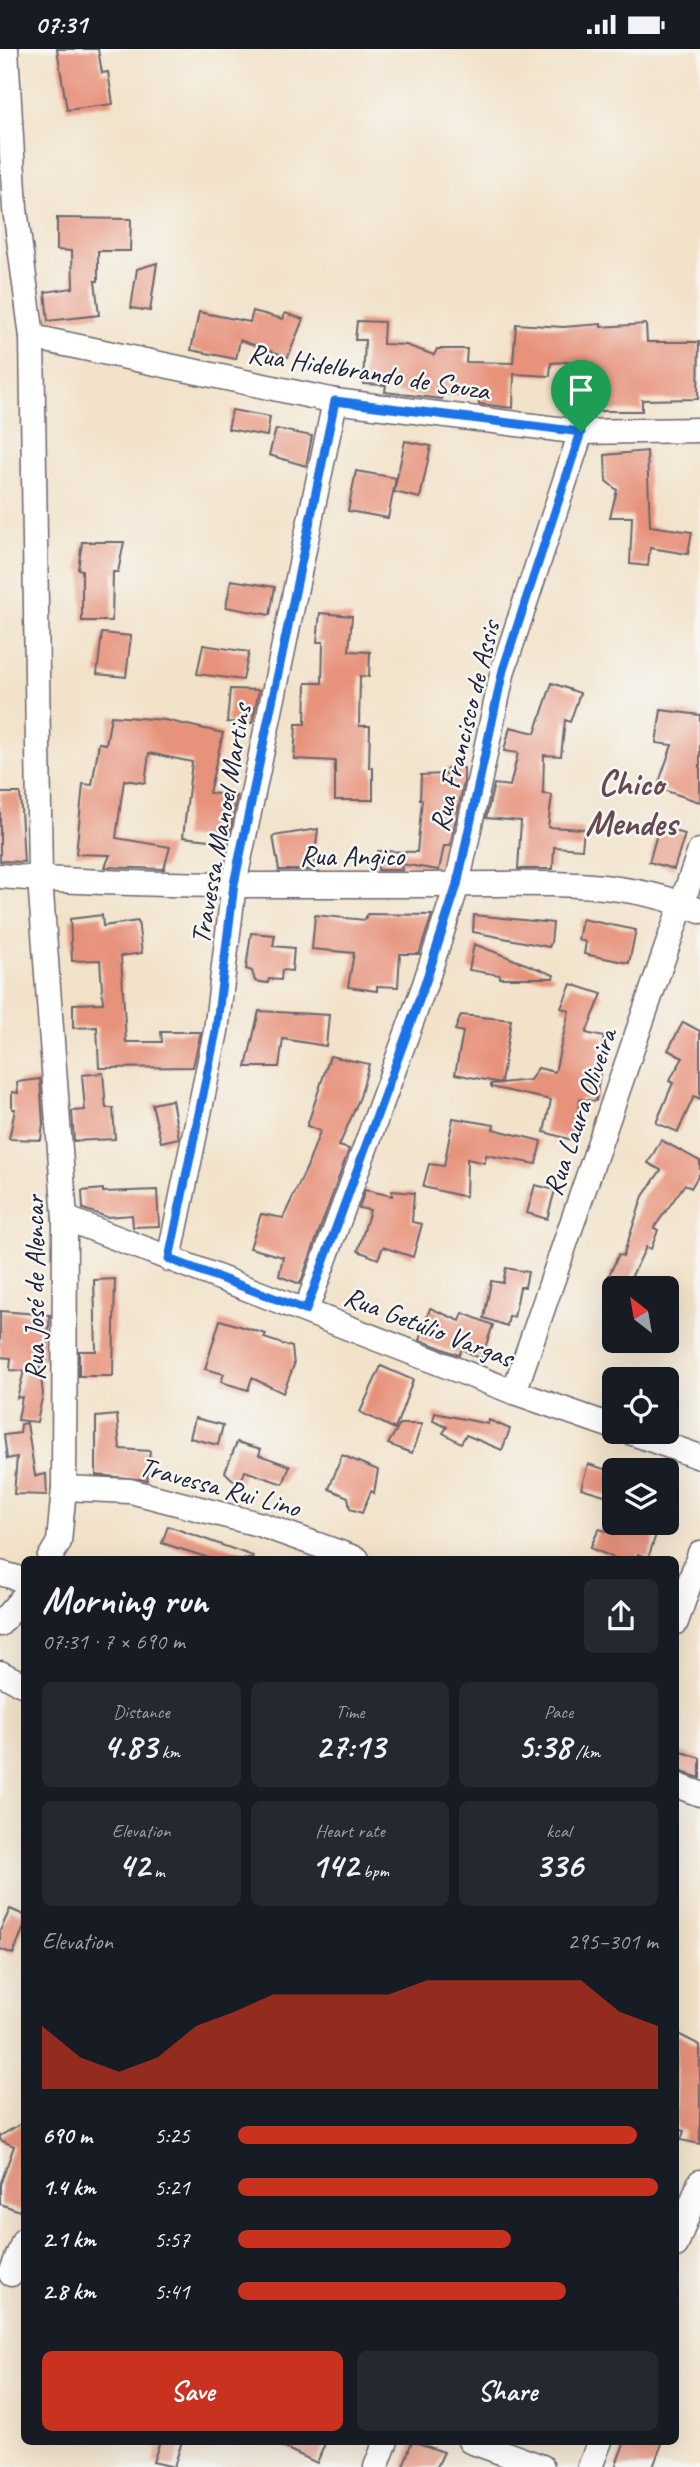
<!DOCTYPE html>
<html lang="en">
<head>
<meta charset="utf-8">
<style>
  :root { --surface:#171b24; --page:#242831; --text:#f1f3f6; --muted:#9ea1a6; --accent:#c8321e }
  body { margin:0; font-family:Caveat,sans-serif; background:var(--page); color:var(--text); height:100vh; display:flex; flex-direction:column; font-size:26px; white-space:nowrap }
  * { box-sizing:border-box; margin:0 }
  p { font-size:23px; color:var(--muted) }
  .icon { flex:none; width:38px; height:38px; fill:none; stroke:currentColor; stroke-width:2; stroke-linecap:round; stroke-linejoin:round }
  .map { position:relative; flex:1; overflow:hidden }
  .side { position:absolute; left:21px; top:1507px; width:658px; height:889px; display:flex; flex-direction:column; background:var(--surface); border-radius:10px; box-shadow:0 7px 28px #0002 }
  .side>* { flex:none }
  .needle { width:46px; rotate:329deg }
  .tools { position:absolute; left:602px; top:1227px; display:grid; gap:14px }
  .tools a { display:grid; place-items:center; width:77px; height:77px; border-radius:10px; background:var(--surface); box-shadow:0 7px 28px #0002; font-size:35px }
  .pin { position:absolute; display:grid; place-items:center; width:60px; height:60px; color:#fff; margin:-72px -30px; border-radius:50% 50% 50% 0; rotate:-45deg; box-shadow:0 0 7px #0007 }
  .pin .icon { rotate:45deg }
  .round { display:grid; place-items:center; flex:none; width:74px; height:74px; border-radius:10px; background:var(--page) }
  .summary { display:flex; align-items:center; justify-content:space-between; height:119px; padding:0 21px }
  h1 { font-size:38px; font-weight:700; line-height:52px }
  .figures { display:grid; grid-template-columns:repeat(3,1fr); gap:10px; height:119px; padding:7px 21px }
  .figures div { display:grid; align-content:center; border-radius:10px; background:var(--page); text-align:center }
  .figures b { font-size:35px; font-weight:700 }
  .figures small { font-size:19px; font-weight:400 }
  .figures p { font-size:19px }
  .chart { height:196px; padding:14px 21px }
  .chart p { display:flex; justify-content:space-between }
  .chart svg { width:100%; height:126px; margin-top:7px; fill:var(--accent); opacity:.7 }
  .cta { display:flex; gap:14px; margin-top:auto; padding:14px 21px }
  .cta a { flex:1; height:80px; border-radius:10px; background:var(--accent); color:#fff; font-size:28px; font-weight:700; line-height:80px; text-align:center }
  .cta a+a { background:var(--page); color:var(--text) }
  ul { padding:0 21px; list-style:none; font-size:23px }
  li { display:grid; grid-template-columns:112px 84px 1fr; align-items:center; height:52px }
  li i { height:18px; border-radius:9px; background:var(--accent) }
  .status { display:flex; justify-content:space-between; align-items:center; height:49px; padding:0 35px; background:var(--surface); direction:ltr }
  .status svg { height:19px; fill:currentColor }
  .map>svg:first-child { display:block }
  .building { fill:#e7927a }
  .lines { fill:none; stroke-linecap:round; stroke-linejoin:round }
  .minor-casing { stroke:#6b656d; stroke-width:27 }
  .minor { stroke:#fff; stroke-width:24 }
  .route-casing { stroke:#fff; stroke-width:14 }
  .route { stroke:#1a73e8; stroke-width:9 }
  .labels { text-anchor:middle; stroke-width:5; stroke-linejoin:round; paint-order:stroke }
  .street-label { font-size:28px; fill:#22223b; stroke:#f6f6f2 }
  .district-label { font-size:35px; font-weight:bold; fill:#674951; stroke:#f6f6f2 }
</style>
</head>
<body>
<div class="status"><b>07:31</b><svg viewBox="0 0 49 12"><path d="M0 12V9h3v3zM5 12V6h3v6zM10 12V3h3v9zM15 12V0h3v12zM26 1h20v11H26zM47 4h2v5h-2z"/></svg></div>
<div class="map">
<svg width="700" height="2418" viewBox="0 0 700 2418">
  <rect width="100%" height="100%" fill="#f6f6f2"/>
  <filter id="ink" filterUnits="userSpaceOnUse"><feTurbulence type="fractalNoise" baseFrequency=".0143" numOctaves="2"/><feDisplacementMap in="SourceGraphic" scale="14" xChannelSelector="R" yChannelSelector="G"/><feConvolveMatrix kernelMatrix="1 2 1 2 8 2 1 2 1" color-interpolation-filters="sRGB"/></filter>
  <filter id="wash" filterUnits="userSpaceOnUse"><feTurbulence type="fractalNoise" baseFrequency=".00686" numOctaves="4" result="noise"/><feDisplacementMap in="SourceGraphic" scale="28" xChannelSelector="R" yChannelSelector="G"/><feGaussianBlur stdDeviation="1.57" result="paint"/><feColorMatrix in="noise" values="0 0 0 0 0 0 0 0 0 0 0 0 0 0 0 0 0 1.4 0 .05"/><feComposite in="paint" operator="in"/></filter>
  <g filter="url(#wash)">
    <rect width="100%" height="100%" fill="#f2e2c9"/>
    <g id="blocks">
      <g class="building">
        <path d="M57,0H98L102,24L108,23L113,55L67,61Z"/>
        <path d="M57,169L131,170L130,202H98V232H95L99,266L48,272L45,243L73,239L72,202L57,201Z"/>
        <path d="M157,214L150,262L131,259L137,220Z"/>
        <path d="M253,262L283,270L285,264L303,270L288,308L240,291L236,310L191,301L199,263L250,273Z"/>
        <path d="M357,272L384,273L383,295L406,296L434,306L437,300H467L466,313L513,314L516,275L563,278L601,275V278L646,275L647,293H699L698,350L642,351V362H582L583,312L551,314L550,327L514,325L513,359L479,355V347L442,345V350L385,343L386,336L363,335L365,291H355Z"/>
        <path d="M232,361L270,368L267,387L228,380Z"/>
        <path d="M276,380L312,387L306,417L269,406Z"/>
        <path d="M405,392L431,397L420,449L394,443Z"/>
        <path d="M647,402L650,477L692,483L688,505L650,499L648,517L630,515L632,468H610L617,441L606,432L605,406Z"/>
        <path d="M356,422L396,429L388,469L348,462Z"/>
        <path d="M82,493H124L118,523H113L112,572H82V521L78,520Z"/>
        <path d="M231,531L275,538L270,566L226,558Z"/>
        <path d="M320,564L352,567L349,602L370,603L369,628L360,627L359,677H370L369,719H373V751H335V712L294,710L296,675H305L306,634H322L323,593H317Z"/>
        <path d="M102,584L131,587L126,628L97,625Z"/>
        <path d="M203,596L249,603L243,631L197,625Z"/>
        <path d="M552,634L580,644L570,673L565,671L561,707L544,706L543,745L552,746L548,778L584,780L582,800L554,798L553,820H518L521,772L486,769L494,735L510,737L518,704L504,702L510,678L535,684Z"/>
        <path d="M230,640L259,641L252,674L227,673Z"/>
        <path d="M661,661L700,666V753L657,739L672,696L656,694Z"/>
        <path d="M111,667L165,671L223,684L209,744L237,747L228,793L183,788L192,713L149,704L145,734L124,731L116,789L170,798L164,820L105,818L110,806L76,805L83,735L92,736L99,694L106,695Z"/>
        <path d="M447,719H464V733L450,797H444L439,821L401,815L402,821H378V802L417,803L422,751H420L421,726L446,725Z"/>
        <path d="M0,744H20L24,813L0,812Z"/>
        <path d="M659,778L685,785L674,820L649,813Z"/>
        <path d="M318,780L313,821H279L273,787Z"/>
        <path d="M367,865L432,866L419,905H400L398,938L377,937V942L348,938L354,904L312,900L315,866L365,871Z"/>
        <path d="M102,866L103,877L138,872L142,904L121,907L126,993H162L161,983H201L193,1018L99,1019L97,978L73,979V955L103,954L100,911L72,912L70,870Z"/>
        <path d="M474,866L553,874L551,894L549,898L473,883Z"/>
        <path d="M582,870L636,881L629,914L584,905L586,893L578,891Z"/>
        <path d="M251,884L275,886L273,897L294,899L292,922L282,921L281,931L269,930L268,934L255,932L252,922L246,920Z"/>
        <path d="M474,895L554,926L553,929H500V926L469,921Z"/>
        <path d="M571,935L602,945L586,984L604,988L596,1023L600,1024L596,1052L580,1050L572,1091L544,1083L551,1051L491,1038V1035L530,1031L538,1019L555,1023L569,962L561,959Z"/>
        <path d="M259,962L329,966L326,997L283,990L279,1018H246Z"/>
        <path d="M461,966L511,971L501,1034L455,1025L463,983L455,981Z"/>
        <path d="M683,973L700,982V1050L694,1047L678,1083L656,1074L673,1034L669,1032L683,1009L668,1001Z"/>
        <path d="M330,1007L369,1015L360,1048L339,1097L349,1100L300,1235L279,1227L283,1208L250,1199L261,1165L283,1169L307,1118L320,1082L307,1077Z"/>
        <path d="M103,1024L106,1059H113L115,1090L74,1092L72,1062L85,1061L82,1026Z"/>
        <path d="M40,1030L43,1075L41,1091L9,1090L15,1060H12V1043L18,1044L17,1033Z"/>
        <path d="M172,1051L179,1089L161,1093L152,1055Z"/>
        <path d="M453,1069L494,1076L493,1080L541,1092L536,1115L486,1106L485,1114L467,1110L466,1148L423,1138L429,1115L444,1117Z"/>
        <path d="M661,1091L700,1112V1124L691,1139L685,1135L654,1179L658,1181L651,1200L646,1198L626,1239H614V1252L609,1250L615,1231L608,1228L619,1205L623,1207L643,1147L661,1121L648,1114Z"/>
        <path d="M535,1136L555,1141L547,1170L527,1164Z"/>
        <path d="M103,1140V1143L157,1141L159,1177L133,1178L132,1166L107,1168L83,1160L82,1142Z"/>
        <path d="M365,1141L392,1147V1142L414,1144L412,1173L422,1175L413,1208L383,1198L378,1210L358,1202L370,1161L359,1159Z"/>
        <path d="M506,1219L528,1223L525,1238H520L514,1268L509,1267L507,1277L484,1269L491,1232L503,1234Z"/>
        <path d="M115,1230L113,1327H79V1302H96L94,1231Z"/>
        <path d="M430,1259L460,1272L463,1264L493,1276L481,1310L462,1300L459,1306L420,1291Z"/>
        <path d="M0,1262L50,1266L46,1311H39L43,1345L37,1373L18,1371L22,1348L17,1349L24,1322L10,1321L11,1309L0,1308Z"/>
        <path d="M220,1271L266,1285L264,1289L292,1298L294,1316L283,1344L252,1329L248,1341L221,1333L224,1325L205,1320Z"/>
        <path d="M381,1317L413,1331L395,1380L360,1363Z"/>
        <path d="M435,1364L488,1375L489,1371L510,1380L502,1401L466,1386L461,1394L443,1384L447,1378L433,1372Z"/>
        <path d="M117,1366L120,1400L150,1402L147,1431L96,1426V1368Z"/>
        <path d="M195,1369L223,1376L218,1396L190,1389Z"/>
        <path d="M27,1374L35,1427L46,1425L47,1446L14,1445L17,1408L7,1410L4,1386L20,1384L21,1375Z"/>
        <path d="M400,1375H422L412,1404L388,1395Z"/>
        <path d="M237,1393L261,1400L259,1406L290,1417L283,1435L245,1422L239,1437L225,1423Z"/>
        <path d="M342,1406L378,1421L374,1444L371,1442L362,1464L350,1460L348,1448L329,1440Z"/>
        <path d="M588,1415L614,1423V1449L581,1439Z"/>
        <path d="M621,1474H660L648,1509L638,1505L636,1510H617L590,1499L599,1480L616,1485Z"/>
        <path d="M168,1477L253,1507L252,1510H212L162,1494Z"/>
        <path d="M676,1701L700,1709V1729L676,1721Z"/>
        <path d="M10,1860L24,1866V1878L13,1905L0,1900V1882Z"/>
        <path d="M676,1984L700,1996V2095L681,2091L684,2082L676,2080Z"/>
        <path d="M24,2073V2150L20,2162L0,2155V2136L14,2097L0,2091V2087Z"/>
        <path d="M160,2392H182L174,2418L153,2413Z"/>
        <path d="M270,2392H326L317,2414Z"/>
        <path d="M412,2392L444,2403L437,2418H403Z"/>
        <path d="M625,2392H663L653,2418H615Z"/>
      </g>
    </g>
  </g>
  <g filter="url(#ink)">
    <use href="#blocks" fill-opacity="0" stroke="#6b656d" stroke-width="2"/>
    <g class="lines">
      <g class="minor-casing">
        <g id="minor">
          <path d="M6,0L15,160L32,288L40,830L65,1169L64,1439L59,1493L49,1510"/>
          <path d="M32,288L335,352L581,383L700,381"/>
          <path d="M0,827C139,838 279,836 418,836C507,836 618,825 700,862"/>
          <path d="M65,1169L514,1343L614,1378"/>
          <path d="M169,1210L216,982L234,835L335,352"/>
          <path d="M306,1261L425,935L457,836L503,621L581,383"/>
          <path d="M514,1343L700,802"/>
          <path d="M627,1382L700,1408"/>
          <path d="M64,1439L130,1442L262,1476L357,1510"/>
          <path d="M0,1524L24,1531"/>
          <path d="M676,1573L700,1504"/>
          <path d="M0,1575L24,1547"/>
          <path d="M0,1624L24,1636"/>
          <path d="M676,1736L700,1745"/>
          <path d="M676,2196L700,2133"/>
          <path d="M11,2225L24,2191"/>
          <path d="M470,2392L542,2418"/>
          <path d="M376,2418L386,2392"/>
          <path d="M590,2418L600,2392"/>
        </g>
      </g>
      <use href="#minor" class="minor"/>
    </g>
  </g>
  <g class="lines" filter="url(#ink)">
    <g class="route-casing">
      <path id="route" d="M335,352L581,383L503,621L457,836L425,935L306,1261L169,1210L216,982L234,835Z"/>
    </g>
    <use href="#route" class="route"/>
  </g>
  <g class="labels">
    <g class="street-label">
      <text transform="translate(369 322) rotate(9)" y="10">Rua Hidelbrando de Souza</text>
      <text transform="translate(464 677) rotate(-76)" y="10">Rua Francisco de Assis</text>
      <text transform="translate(220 775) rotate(-80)" y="10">Travessa Manoel Martins</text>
      <text x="352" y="816">Rua Angico</text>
      <text transform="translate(579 1063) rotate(-71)" y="10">Rua Laura Oliveira</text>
      <text transform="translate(34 1239) rotate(-90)" y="10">Rua José de Alencar</text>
      <text transform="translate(429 1277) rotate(21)" y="10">Rua Getúlio Vargas</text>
      <text transform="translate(220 1437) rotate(15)" y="10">Travessa Rui Lino</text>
    </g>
    <g class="district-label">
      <text x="631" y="746">Chico<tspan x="631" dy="40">Mendes</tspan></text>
    </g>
  </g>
</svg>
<div class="tools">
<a><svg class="needle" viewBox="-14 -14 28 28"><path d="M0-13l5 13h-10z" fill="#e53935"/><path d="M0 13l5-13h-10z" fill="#9ea1a6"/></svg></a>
<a><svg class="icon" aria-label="locate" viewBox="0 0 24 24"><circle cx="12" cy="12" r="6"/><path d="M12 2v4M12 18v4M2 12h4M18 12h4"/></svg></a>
<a><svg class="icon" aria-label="layers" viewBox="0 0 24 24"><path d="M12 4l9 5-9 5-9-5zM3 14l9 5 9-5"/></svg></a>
</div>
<div class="pin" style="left:581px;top:383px;background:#1e9e55"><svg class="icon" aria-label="arrive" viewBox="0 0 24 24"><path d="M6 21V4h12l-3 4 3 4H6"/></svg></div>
<section class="side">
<div class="summary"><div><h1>Morning run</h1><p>07:31 · 7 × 690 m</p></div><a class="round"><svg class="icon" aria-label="share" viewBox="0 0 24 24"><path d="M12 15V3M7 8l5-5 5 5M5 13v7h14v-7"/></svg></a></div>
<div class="figures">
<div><p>Distance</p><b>4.83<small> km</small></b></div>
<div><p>Time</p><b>27:13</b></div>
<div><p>Pace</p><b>5:38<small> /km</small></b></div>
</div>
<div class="figures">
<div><p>Elevation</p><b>42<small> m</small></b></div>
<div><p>Heart rate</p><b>142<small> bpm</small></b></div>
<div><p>kcal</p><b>336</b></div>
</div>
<div class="chart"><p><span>Elevation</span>295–301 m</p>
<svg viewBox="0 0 160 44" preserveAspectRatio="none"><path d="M0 44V22L10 33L20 38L30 33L40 22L50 17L60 11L70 11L80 11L90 11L100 6L110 6L120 6L130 6L140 6L150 17L160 22V44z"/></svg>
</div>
<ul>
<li><b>690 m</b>5:25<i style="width:95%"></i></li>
<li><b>1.4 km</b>5:21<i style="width:100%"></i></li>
<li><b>2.1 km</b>5:57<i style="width:65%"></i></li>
<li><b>2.8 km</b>5:41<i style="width:78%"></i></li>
</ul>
<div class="cta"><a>Save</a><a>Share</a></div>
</section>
</div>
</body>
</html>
